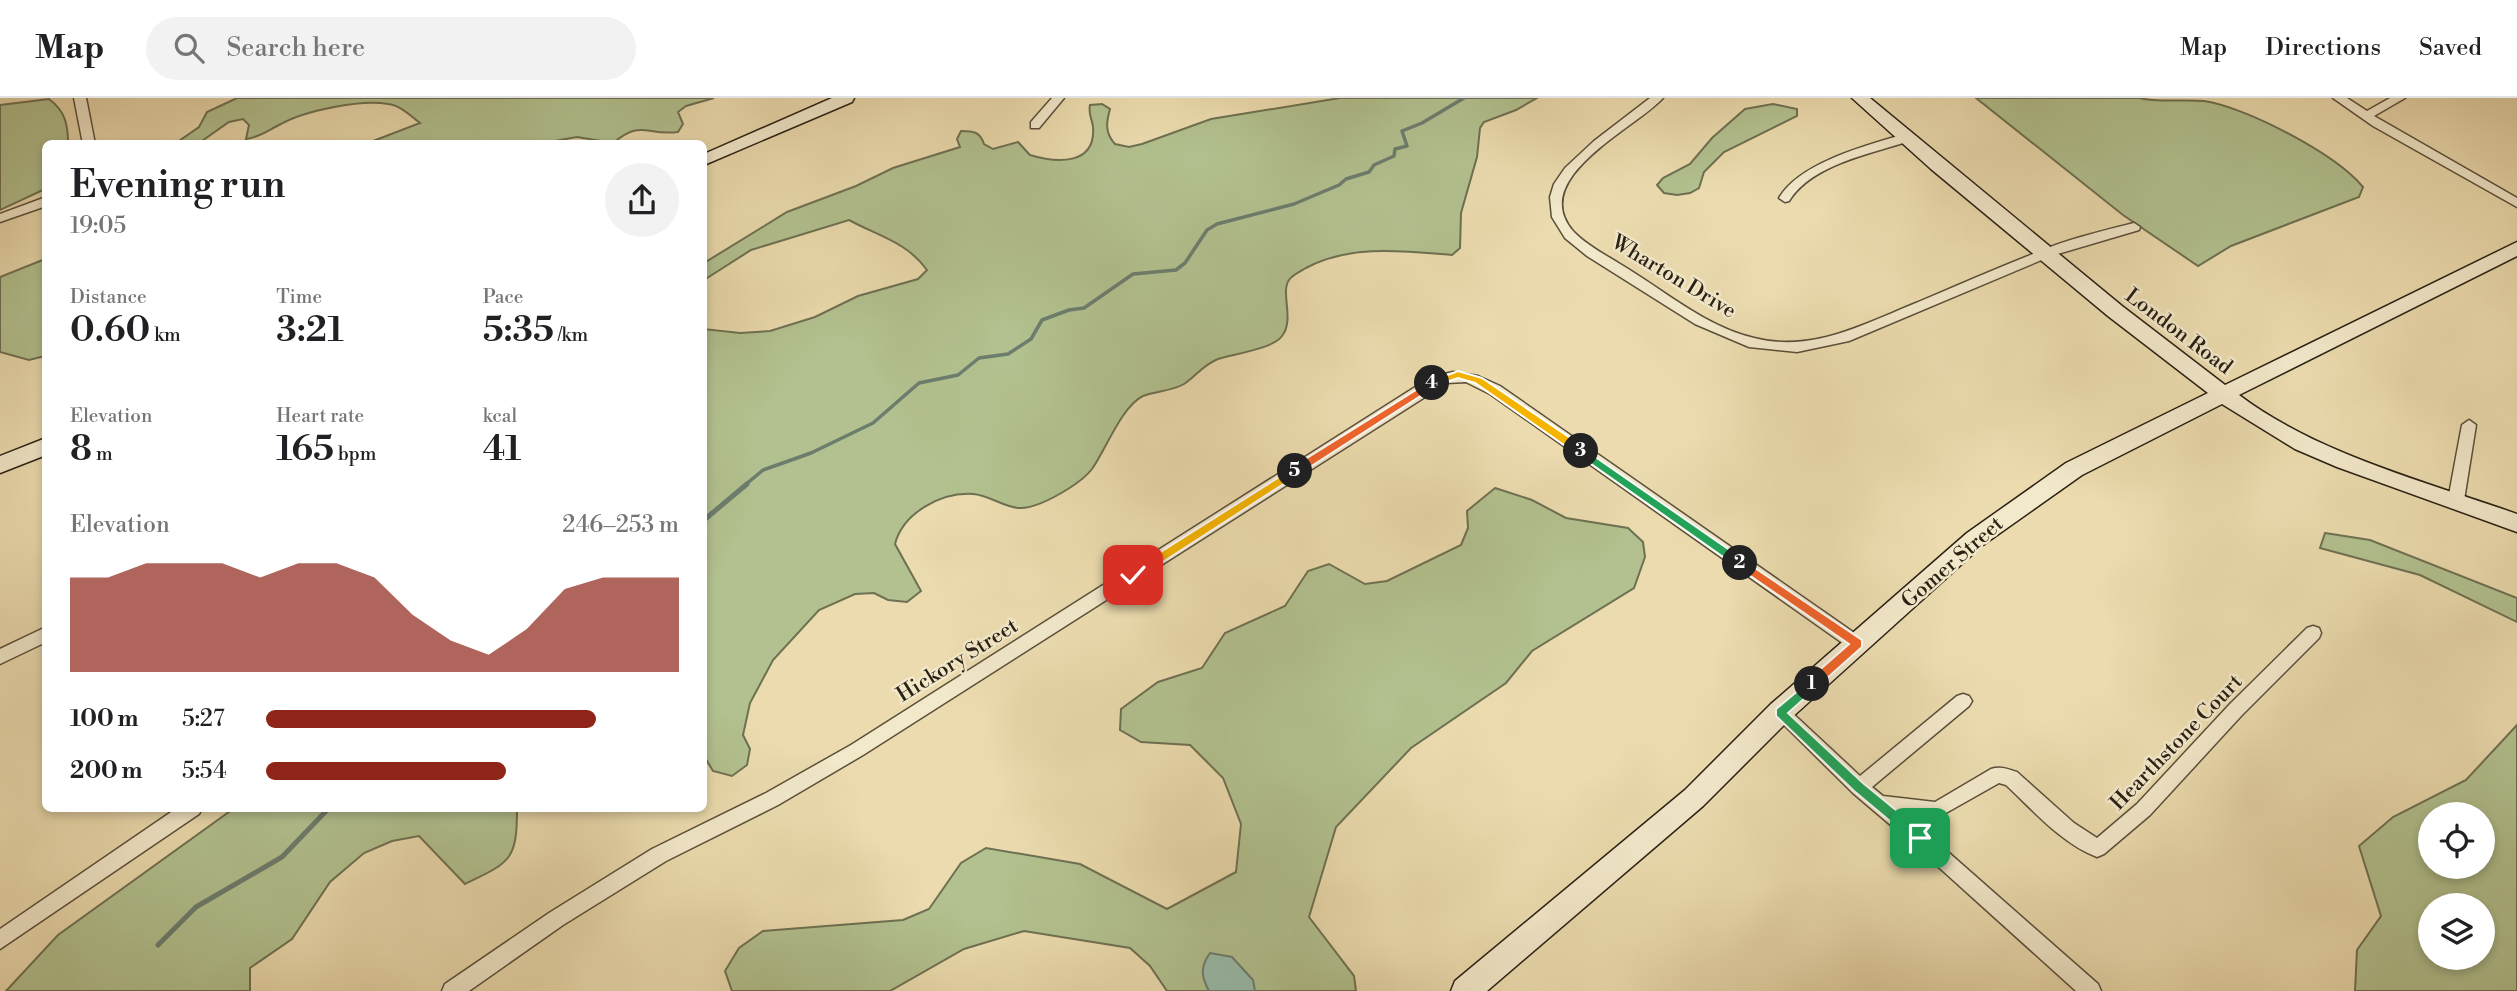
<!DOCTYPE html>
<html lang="en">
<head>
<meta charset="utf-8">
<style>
  :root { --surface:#fff; --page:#f2f2f2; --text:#202124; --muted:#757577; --line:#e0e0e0; --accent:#8f2418 }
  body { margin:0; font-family:"Libre Bodoni",serif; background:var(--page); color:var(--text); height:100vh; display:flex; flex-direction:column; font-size:26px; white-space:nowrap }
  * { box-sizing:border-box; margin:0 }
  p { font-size:23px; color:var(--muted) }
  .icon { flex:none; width:38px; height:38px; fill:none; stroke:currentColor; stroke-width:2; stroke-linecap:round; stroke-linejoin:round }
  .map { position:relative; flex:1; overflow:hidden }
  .side { position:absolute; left:42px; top:42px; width:665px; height:672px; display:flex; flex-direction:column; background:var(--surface); border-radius:10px; box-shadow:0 4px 10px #0003 }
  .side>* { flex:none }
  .controls { position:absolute; left:2418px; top:704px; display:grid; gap:14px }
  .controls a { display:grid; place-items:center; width:77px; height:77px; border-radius:50%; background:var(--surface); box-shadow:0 4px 10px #0003; font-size:35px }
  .pin { position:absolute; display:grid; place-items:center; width:60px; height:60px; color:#fff; margin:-30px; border-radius:14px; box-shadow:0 4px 10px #0006 }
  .km { position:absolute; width:35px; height:35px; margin:-18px; border-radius:50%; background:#222; color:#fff; font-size:19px; line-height:35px; text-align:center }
  .round { display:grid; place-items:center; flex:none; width:74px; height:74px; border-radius:37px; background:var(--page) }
  .headline { display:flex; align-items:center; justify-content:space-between; height:119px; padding:0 28px }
  h1 { font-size:38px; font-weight:600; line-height:52px }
  .metrics { display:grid; grid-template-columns:repeat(3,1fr); gap:10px; height:119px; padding:7px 28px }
  .metrics div { display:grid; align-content:center }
  .metrics b { font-size:35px; font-weight:600 }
  .metrics small { font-size:19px; font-weight:400 }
  .metrics p { font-size:19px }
  .chart { height:196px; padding:14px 28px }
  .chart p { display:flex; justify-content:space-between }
  .chart svg { width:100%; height:126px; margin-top:7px; fill:var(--accent); opacity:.7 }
  ul { padding:0 28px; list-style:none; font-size:23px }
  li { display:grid; grid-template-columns:112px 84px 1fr; align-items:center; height:52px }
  li i { height:18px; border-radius:9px; background:var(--accent) }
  header { display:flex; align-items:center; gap:42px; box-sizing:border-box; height:98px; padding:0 35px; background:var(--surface); border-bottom:2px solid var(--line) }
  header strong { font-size:33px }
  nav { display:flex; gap:38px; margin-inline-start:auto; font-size:24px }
  .search { width:490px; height:63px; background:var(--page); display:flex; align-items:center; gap:18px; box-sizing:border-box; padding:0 24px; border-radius:38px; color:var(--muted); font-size:26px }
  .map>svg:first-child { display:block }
  .green { fill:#b2c18f; stroke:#6e7052; stroke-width:2; fill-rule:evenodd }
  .water { fill:#98bbaa; stroke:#6c7d6e; stroke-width:2 }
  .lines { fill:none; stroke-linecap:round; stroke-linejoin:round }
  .stream-far1 { stroke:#6c7d6e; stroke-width:3.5 }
  .stream { stroke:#6c7d6e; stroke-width:5 }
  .street-casing { stroke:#5a4f3a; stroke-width:3 }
  .secondary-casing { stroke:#2a2014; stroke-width:3 }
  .street { fill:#f2e8ca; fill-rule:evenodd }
  .secondary { fill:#f2e8ca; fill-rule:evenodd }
  .split-1 { fill:#22a559; stroke:#fff; stroke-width:2 }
  .split-2 { fill:#f0652b; stroke:#fff; stroke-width:2 }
  .split-3 { fill:#22a559; stroke:#fff; stroke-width:2 }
  .split-4 { fill:#f5b400; stroke:#fff; stroke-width:2 }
  .split-5 { fill:#f0652b; stroke:#fff; stroke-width:2 }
  .split-6 { fill:#f5b400; stroke:#fff; stroke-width:2 }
  .labels { text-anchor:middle; stroke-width:5; stroke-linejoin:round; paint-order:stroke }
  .street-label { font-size:21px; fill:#2a2014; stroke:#f2e8ca }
</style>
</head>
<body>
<header>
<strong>Map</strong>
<div class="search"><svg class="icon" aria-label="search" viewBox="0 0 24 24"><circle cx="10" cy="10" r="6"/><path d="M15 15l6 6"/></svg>Search here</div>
<nav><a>Map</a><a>Directions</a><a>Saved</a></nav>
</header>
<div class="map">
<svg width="2517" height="893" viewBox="0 0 2517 893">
  <rect width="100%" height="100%" fill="#ebdbae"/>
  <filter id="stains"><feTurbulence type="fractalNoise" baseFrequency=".00286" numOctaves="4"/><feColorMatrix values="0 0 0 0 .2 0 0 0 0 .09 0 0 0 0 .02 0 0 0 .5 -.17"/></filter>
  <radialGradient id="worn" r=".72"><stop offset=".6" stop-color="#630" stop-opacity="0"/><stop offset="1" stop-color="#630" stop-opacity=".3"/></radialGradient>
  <g class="green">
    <path d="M237,0H714L686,8L678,14L683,26L678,34C645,38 643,21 613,45L577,39L538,46L368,45L420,25C411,18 400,7 388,6C361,1 304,13 281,26C268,32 261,39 246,41L249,27L243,21L229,24L199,45H176L199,29L207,14Z"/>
    <path d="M1340,0H1537L1516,12L1484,24L1480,30L1477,59L1461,115L1460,150L1452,157C1404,153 1350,146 1306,170C1301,173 1292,177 1289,182C1280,195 1295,221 1282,238C1273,251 1233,256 1218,261C1203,267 1196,278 1184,286C1172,293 1156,293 1143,298C1122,308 1106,351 1092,371C1086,379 1076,386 1068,391C1055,399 1034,411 1019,410C1003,409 989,397 973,396C941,394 903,415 895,446L921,493L907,504L888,502L874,495L855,496L819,512L773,562L750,605L743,637L750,651L747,667L732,678L713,673L704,658V231L740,235L770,233L815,219L858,198L918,181L927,172C907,144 878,138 849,122L751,152L704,182V165L787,114L856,88L893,70L960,49L957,41L961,33C974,33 980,34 984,46L993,51L1018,44L1030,57C1056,65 1096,68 1093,29C1092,20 1088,16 1090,7L1102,6L1110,11C1106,25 1105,35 1115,46L1129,49L1142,46L1211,21Z"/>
    <path d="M1976,0H2139C2161,5 2182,1 2204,3C2246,9 2336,56 2363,89L2359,99L2231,148L2198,168L2123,117Z"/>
    <path d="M49,1C65,13 68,26 68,45L46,46L45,91L0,112V7Z"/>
    <path d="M1773,6L1797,11V18L1724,54L1704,74L1699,90L1690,95L1677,97L1664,95L1657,87L1663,80L1690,66L1712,40L1745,11Z"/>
    <path d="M45,161V258L29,262L0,254V179Z"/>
    <path d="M1495,390L1532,402L1566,420L1628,430L1643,444L1645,459L1634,490L1532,553L1506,585L1411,650L1336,729L1309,819L1354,878L1356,893H1167L1150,868L1130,850L1024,833L964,851L890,893H732L725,873L739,850L763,833L903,822L929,811L961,765L986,750L1080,766L1167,811L1236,774L1241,726L1223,680L1190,647L1141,644L1120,632L1121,611L1158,584L1202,570L1225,535L1285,508L1308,473L1329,466L1365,486L1387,483L1461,447L1468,430L1467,413Z"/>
    <path d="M2325,435L2370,442L2517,500V524L2420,477L2320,450Z"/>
    <path d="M2517,627V893H2355L2357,852L2381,818L2359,748L2393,719L2466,682ZM2431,716H2483V768H2431ZM2431,807H2483V859H2431Z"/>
    <path d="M233,711H517C517,763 510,764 465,786L419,738L392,743L364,755L330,784L292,841L250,870V893H6L58,837Z"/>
  </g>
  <path class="water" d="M1210,855L1232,859L1253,882L1255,893H1209C1201,878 1200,869 1210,855Z"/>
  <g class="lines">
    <path class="stream-far1" d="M745,387L763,372L811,355L873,325L919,285L958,277L979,260L1008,256L1031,241L1042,222L1069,212L1084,210L1133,176L1176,172L1185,165L1207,132L1217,126L1294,106L1339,87L1346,81L1369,74L1374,67L1394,58L1395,51L1407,48L1402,33L1422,25L1464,0"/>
    <g class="stream">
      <path d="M704,422L747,386"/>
      <path d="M158,847L196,809L282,759L329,710"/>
    </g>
    <g class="street-casing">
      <g id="street">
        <path d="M74,0H86L95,46H83Z"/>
        <path d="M1052,0H1064L1039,30H1031V24Z"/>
        <path d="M1650,0H1663C1636,30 1527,80 1573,133C1586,147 1604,156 1620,166C1664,192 1704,228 1754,240C1812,255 1864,226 1916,205C1956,188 1997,170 2038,154C2068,141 2102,133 2134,125L2140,129L2139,132L2051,158L1849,243L1797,254L1749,249L1695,226L1587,158L1565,140L1552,119L1550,99L1554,86L1565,70L1594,43Z"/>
        <path d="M2333,0H2347L2367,13L2390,0H2405L2374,18L2517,100V109L2373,28Z"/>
        <path d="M1905,36L1911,40L1909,43C1871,56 1812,66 1789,103L1785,104L1779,100C1799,65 1867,47 1905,36Z"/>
        <path d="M46,99V108L0,124V116Z"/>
        <path d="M1453,274L1478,278L1500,288L1863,541L1865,546L1863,551L1857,553L1851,551L1490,296L1466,284L1447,285L863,657L778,707L666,763L563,827L469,893H442L445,886L549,815L652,751L766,695L851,647L1431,279Z"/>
        <path d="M2469,322L2476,327L2464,402L2456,408L2448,402L2462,327Z"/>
        <path d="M2313,528L2319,530L2321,535L2319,540L2242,617L2150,717L2104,756L2097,759C2061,745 2033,712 2006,687L1999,685L1937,720L1906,717L2098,886L2101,893H2076L1913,746L1853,695L1771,614L1774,609L1780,607L1786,609L1860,678L1957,598L1963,596L1969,598L1972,603L1969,608L1872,689L1883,698L1935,704L1991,671C2000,668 2008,671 2017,674L2074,725L2097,740L2137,706L2230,606L2307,530Z"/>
        <path d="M46,529V544L0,566V551Z"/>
        <path d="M177,710H202L199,716L0,851V831Z"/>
      </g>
    </g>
    <g class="secondary-casing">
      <g id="secondary">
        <path d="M832,0H854L852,4L704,67V56Z"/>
        <path d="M1852,0H1870L2122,208L2225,287L2517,144V158L2239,297C2317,356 2426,384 2517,416V434L2337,369L2295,351L2222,306L2082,377L1983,447L1789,622L1703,708L1487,893H1451L1455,883L1685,692L1771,606L1967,435L2066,365L2208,295L2108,218L1931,71Z"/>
        <path d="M46,340V357L0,375V358Z"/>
      </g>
    </g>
    <use href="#street" class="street"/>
    <use href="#secondary" class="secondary"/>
  </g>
  <path class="split-1" d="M1812,581L1816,582V590L1788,615L1863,685L1925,736V744H1915L1854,693L1776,618V611Z"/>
  <path class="split-2" d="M1740,460L1862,542V549L1816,590H1808V582L1849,546L1736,468L1735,465Z"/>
  <path class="split-3" d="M1581,349L1744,462V468H1736L1577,356L1576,353Z"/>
  <path class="split-4" d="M1458,273L1482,280L1585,350V356H1577L1475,285L1458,280L1432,289L1427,285Z"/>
  <path class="split-5" d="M1432,282L1436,283V288L1299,376H1291V370Z"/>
  <path class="split-6" d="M1295,369L1300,373L1299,376L1138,480H1129V474Z"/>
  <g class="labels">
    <g class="street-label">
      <text transform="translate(1674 178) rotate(31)" y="7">Wharton Drive</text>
      <text transform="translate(2179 233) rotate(37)" y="7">London Road</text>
      <text transform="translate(1952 464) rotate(-41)" y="7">Gomer Street</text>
      <text transform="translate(957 562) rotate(-32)" y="7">Hickory Street</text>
      <text transform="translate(2176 644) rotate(-46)" y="7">Hearthstone Court</text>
    </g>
  </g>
  <rect width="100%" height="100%" filter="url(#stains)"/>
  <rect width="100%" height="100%" fill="url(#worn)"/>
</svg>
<div class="controls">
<a><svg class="icon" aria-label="locate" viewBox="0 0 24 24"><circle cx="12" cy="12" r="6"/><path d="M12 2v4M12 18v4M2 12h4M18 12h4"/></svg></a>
<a><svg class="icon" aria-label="layers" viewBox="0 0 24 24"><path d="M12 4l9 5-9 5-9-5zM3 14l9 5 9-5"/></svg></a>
</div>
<div class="pin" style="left:1920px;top:740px;background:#1e9e55"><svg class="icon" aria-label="arrive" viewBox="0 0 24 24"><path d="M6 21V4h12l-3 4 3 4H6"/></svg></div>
<div class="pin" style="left:1133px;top:477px;background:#d93025"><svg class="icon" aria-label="check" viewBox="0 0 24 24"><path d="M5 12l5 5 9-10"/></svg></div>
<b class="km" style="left:1812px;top:586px">1</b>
<b class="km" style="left:1740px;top:465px">2</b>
<b class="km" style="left:1581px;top:353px">3</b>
<b class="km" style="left:1432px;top:285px">4</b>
<b class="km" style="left:1295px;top:373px">5</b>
<section class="side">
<div class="headline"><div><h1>Evening run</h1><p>19:05</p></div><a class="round"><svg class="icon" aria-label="share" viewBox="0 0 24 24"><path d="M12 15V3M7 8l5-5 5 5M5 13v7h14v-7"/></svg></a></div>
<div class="metrics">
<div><p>Distance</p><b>0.60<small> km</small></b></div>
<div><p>Time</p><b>3:21</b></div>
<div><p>Pace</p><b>5:35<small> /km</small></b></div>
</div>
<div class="metrics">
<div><p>Elevation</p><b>8<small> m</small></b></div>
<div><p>Heart rate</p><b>165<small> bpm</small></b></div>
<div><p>kcal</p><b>41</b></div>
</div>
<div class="chart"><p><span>Elevation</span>246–253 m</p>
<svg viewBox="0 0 160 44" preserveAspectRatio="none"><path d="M0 44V11L10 11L20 6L30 6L40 6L50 11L60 6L70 6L80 11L90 24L100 33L110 38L120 29L130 15L140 11L150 11L160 11V44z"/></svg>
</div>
<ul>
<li><b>100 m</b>5:27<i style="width:80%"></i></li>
<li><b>200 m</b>5:54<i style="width:58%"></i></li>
</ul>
</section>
</div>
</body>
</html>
